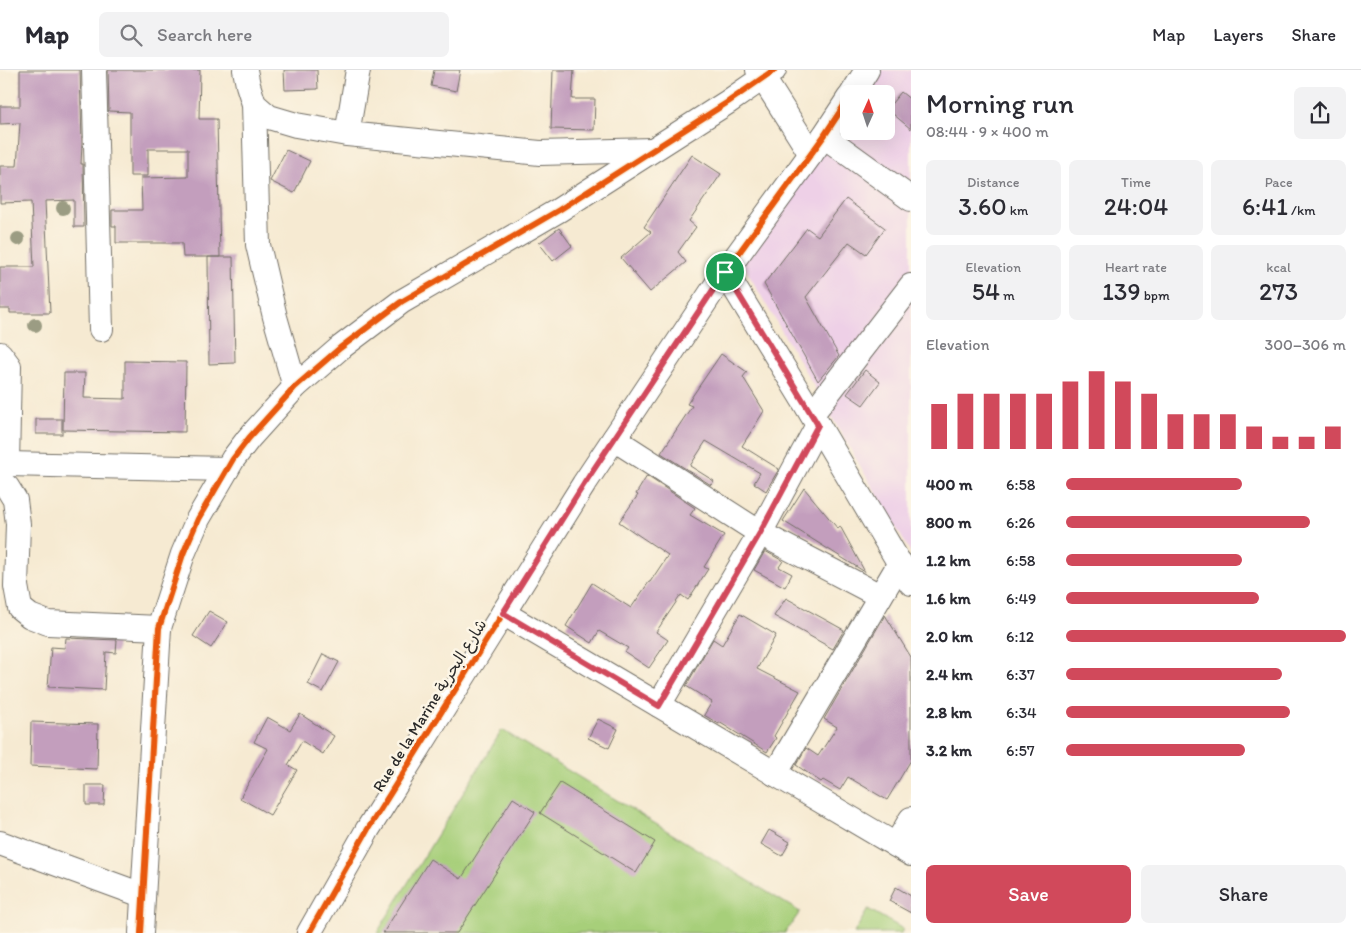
<!DOCTYPE html>
<html lang="en">
<head>
<meta charset="utf-8">
<style>
  :root { --surface:#fff; --page:#f2f2f3; --text:#2b2b33; --muted:#7c7c81; --line:#e1e1e2; --accent:#d1495b }
  body { margin:0; font-family:Itim,"Playpen Sans Arabic",sans-serif; background:var(--page); color:var(--text); height:100vh; display:flex; flex-direction:column; font-size:19px; white-space:nowrap }
  * { box-sizing:border-box; margin:0 }
  p { font-size:16px; color:var(--muted) }
  .icon { flex:none; width:28px; height:28px; fill:none; stroke:currentColor; stroke-width:2; stroke-linecap:round; stroke-linejoin:round }
  .map { position:relative; flex:1; overflow:hidden }
  .side { display:flex; flex-direction:column; background:var(--surface); width:450px }
  .side>* { flex:none }
  .needle { width:32px; rotate:3deg }
  .controls { position:absolute; left:840px; top:15px; display:grid; gap:10px }
  .controls a { display:grid; place-items:center; width:55px; height:55px; border-radius:8px; background:var(--surface); box-shadow:0 5px 20px #0002; font-size:25px }
  .pin { position:absolute; display:grid; place-items:center; width:42px; height:42px; color:#fff; margin:-21px; border:2px solid #fff; border-radius:50%; box-shadow:0 1px 5px #0007 }
  .round { display:grid; place-items:center; flex:none; width:52px; height:52px; border-radius:8px; background:var(--page) }
  .headline { display:flex; align-items:center; justify-content:space-between; height:85px; padding:0 15px }
  h1 { font-size:28px; font-weight:600; line-height:38px }
  .metrics { display:grid; grid-template-columns:repeat(3,1fr); gap:8px; height:85px; padding:5px 15px }
  .metrics div { display:grid; align-content:center; border-radius:8px; background:var(--page); text-align:center }
  .metrics b { font-size:25px; font-weight:600 }
  .metrics small { font-size:14px; font-weight:400 }
  .metrics p { font-size:14px }
  .chart { height:140px; padding:10px 15px }
  .chart p { display:flex; justify-content:space-between }
  .chart svg { width:100%; height:90px; margin-top:5px; stroke:var(--accent); stroke-width:6 }
  .primary-button { display:flex; gap:10px; margin-top:auto; padding:10px 15px }
  .primary-button a { flex:1; height:58px; border-radius:8px; background:var(--accent); color:#fff; font-size:20px; font-weight:600; line-height:58px; text-align:center }
  .primary-button a+a { background:var(--page); color:var(--text) }
  ul { padding:0 15px; list-style:none; font-size:16px }
  li { display:grid; grid-template-columns:80px 60px 1fr; align-items:center; height:38px }
  li i { height:12px; border-radius:6px; background:var(--accent) }
  header { display:flex; align-items:center; gap:30px; box-sizing:border-box; height:70px; padding:0 25px; background:var(--surface); border-bottom:1px solid var(--line) }
  header strong { font-size:24px }
  nav { display:flex; gap:28px; margin-inline-start:auto; font-size:18px }
  .search { width:350px; height:45px; background:var(--page); display:flex; align-items:center; gap:12px; box-sizing:border-box; padding:0 18px; border-radius:8px; color:var(--muted); font-size:19px }
  main { display:flex; flex:1; min-height:0 }
  .map>svg:first-child { display:block }
  .built { fill:#eed0e7 }
  .green { fill:#a7cf7a; stroke:#697d52 }
  .building { fill:#c39ebd }
  .lines { fill:none; stroke-linecap:round; stroke-linejoin:round }
  .minor-casing { stroke:#726e65; stroke-width:26 }
  .minor { stroke:#fff; stroke-width:24 }
  .cycleway-casing { stroke:#fcf5e5; stroke-width:9 }
  .cycleway { stroke:#e8590c; stroke-width:6 }
  .tree { fill:#9b9c83 }
  .route-casing { stroke:#fff; stroke-width:10 }
  .route { stroke:#d1495b; stroke-width:6 }
  .labels { text-anchor:middle; stroke-width:5; stroke-linejoin:round; paint-order:stroke }
  .street-label { font-size:16px; fill:#2b2b2b; stroke:#fcf5e5 }
</style>
</head>
<body>
<header>
<strong>Map</strong>
<div class="search"><svg class="icon" aria-label="search" viewBox="0 0 24 24"><circle cx="10" cy="10" r="6"/><path d="M15 15l6 6"/></svg>Search here</div>
<nav><a>Map</a><a>Layers</a><a>Share</a></nav>
</header>
<main>
<div class="map">
<svg width="911" height="863" viewBox="0 0 911 863">
  <rect width="100%" height="100%" fill="#fcf5e5"/>
  <filter id="ink" filterUnits="userSpaceOnUse"><feTurbulence type="fractalNoise" baseFrequency=".02" numOctaves="2"/><feDisplacementMap in="SourceGraphic" scale="10" xChannelSelector="R" yChannelSelector="G"/><feConvolveMatrix kernelMatrix="1 2 1 2 8 2 1 2 1" color-interpolation-filters="sRGB"/></filter>
  <filter id="wash" filterUnits="userSpaceOnUse"><feTurbulence type="fractalNoise" baseFrequency=".0096" numOctaves="4" result="noise"/><feDisplacementMap in="SourceGraphic" scale="20" xChannelSelector="R" yChannelSelector="G"/><feGaussianBlur stdDeviation="1.12" result="paint"/><feColorMatrix in="noise" values="0 0 0 0 0 0 0 0 0 0 0 0 0 0 0 0 0 1.4 0 .05"/><feComposite in="paint" operator="in"/></filter>
  <g filter="url(#wash)">
    <rect width="100%" height="100%" fill="#f6ead2"/>
    <path class="built" d="M878,0H911V483L738,186L849,39V61H886V24H860Z"/>
    <g class="green">
      <path d="M502,660L800,842L785,863H377Z"/>
      <path d="M868,839L903,859L901,863H854Z"/>
    </g>
    <g id="blocks">
      <g class="building">
        <path d="M20,0H80L82,73L81,94H83L84,157H74V130L45,131L50,243H10V239H0V197H34L31,132L0,133V96H17L20,53L0,54V36H20Z"/>
        <path d="M108,0H200L199,49H217L220,187H183L182,173H116V156H112V140H142L141,108L188,107V79H148V106H130V42L109,41Z"/>
        <path d="M284,0H317L318,19L285,20Z"/>
        <path d="M434,0H460L456,21L431,16Z"/>
        <path d="M553,0H574L572,29H595L594,60L551,59Z"/>
        <path d="M901,22L911,30V59L887,39Z"/>
        <path d="M286,80L310,91L294,123L270,111Z"/>
        <path d="M692,85L721,104L689,151L696,157L678,182L686,192L650,222L621,188L651,162L644,157Z"/>
        <path d="M846,129L885,158L866,184L849,172L806,227L839,286L818,311L764,214L807,158L818,166Z"/>
        <path d="M559,158L572,176L553,191L539,173Z"/>
        <path d="M208,187H233L235,293L209,294Z"/>
        <path d="M721,284L747,302L743,307L764,341L742,376L779,399L766,421L754,413L760,403L706,371L690,396L714,411L711,415L661,383L692,336L687,334Z"/>
        <path d="M125,291L186,292L185,362L63,360L64,303H85L84,328L125,329Z"/>
        <path d="M865,300L880,312L863,335L847,324Z"/>
        <rect x="36" y="349" width="26" height="15"/>
        <path d="M647,406L695,438L690,445L724,465L704,497L708,499L688,530L681,525L656,562L668,570L649,598L625,582L628,578L599,561L592,573L566,556L592,513L631,538L649,512H650L668,485L619,452L638,425L636,424Z"/>
        <path d="M804,418L838,459L840,456L865,502L783,451Z"/>
        <path d="M765,481L783,491L779,497L792,504L785,517L754,500Z"/>
        <path d="M786,528L844,560L833,579L774,546Z"/>
        <path d="M209,541L228,552L211,578L193,566Z"/>
        <path d="M740,544L776,565L757,599L800,621L774,666L776,668L767,682L719,652V654L704,645L712,632L686,616L713,569L722,575Z"/>
        <path d="M885,545L911,587V690L887,730L848,707L840,720L823,710L821,712L796,695L806,678L818,686L837,657L824,649Z"/>
        <path d="M66,568L117,570L116,583L106,582L104,620L48,617L51,577L65,578Z"/>
        <path d="M323,584L339,592L323,622L308,614Z"/>
        <path d="M300,644L334,666L323,684L302,671L288,695L297,700L270,745L240,728L268,679L254,672L267,647L290,660Z"/>
        <path d="M598,649L618,659L609,678L588,668Z"/>
        <path d="M31,652L98,654L97,699L30,696Z"/>
        <path d="M560,713L655,772L636,803L540,743Z"/>
        <path d="M86,715H105L104,735H86Z"/>
        <path d="M513,728L535,742L457,863H383L430,789L461,809Z"/>
        <path d="M769,760L790,772L782,786L761,774Z"/>
        <path d="M896,817L911,826V843L889,831Z"/>
      </g>
    </g>
  </g>
  <g filter="url(#ink)">
    <use href="#blocks" fill-opacity="0" stroke="#726e65" stroke-width="1"/>
    <g class="lines">
      <g class="minor-casing">
        <g id="minor">
          <path d="M94,0L101,259"/>
          <path d="M245,0L248,15L254,34L269,47L296,55L347,64L540,83L652,80"/>
          <path d="M758,0L811,84"/>
          <path d="M852,24L867,0"/>
          <path d="M254,34L258,175L275,247L295,317"/>
          <path d="M347,64L358,0"/>
          <path d="M824,66L911,129"/>
          <path d="M725,202L805,333L911,513"/>
          <path d="M0,284L9,296L7,394L0,402"/>
          <path d="M812,344L911,216"/>
          <path d="M614,369L760,463L880,526"/>
          <path d="M7,394L227,399"/>
          <path d="M0,411L7,417L15,430L18,454L16,516L20,538L30,546L48,553L159,558"/>
          <path d="M503,543L911,784"/>
          <path d="M659,635L760,463L818,355"/>
          <path d="M775,704L900,493"/>
          <path d="M0,773L142,825"/>
          <path d="M896,775L911,749"/>
          <path d="M141,863L159,558L183,484L198,449L233,389L249,368L295,317L340,278L401,232L559,140L728,32L774,0"/>
          <path d="M309,863L368,759L584,414L725,202L824,66L849,28"/>
        </g>
      </g>
      <use href="#minor" class="minor"/>
      <g class="cycleway-casing">
        <g id="cycleway">
          <path d="M141,863L159,558L183,484L198,449L233,389L249,368L295,317L340,278L401,232L559,140L728,32L774,0"/>
          <path d="M309,863L368,759L584,414L725,202L824,66L849,28"/>
        </g>
      </g>
      <use href="#cycleway" class="cycleway"/>
    </g>
    <g class="tree">
      <circle cx="63" cy="138" r="7"/>
      <circle cx="18" cy="169" r="7"/>
      <circle cx="35" cy="255" r="7"/>
    </g>
  </g>
  <g class="lines" filter="url(#ink)">
    <g class="route-casing">
      <path id="route" d="M725,202L818,355L760,463L659,636L503,543L584,414Z"/>
    </g>
    <use href="#route" class="route"/>
  </g>
  <g class="labels">
    <g class="street-label">
      <text transform="translate(429 635) rotate(-58)" y="6">Rue de la Marine شارع البحرية</text>
    </g>
  </g>
</svg>
<div class="controls">
<a><svg class="needle" viewBox="-14 -14 28 28"><path d="M0-13l5 13h-10z" fill="#e53935"/><path d="M0 13l5-13h-10z" fill="#7c7c81"/></svg></a>
</div>
<div class="pin" style="left:725px;top:202px;background:#1e9e55"><svg class="icon" aria-label="arrive" viewBox="0 0 24 24"><path d="M6 21V4h12l-3 4 3 4H6"/></svg></div>
</div>
<section class="side">
<div class="headline"><div><h1>Morning run</h1><p>08:44 · 9 × 400 m</p></div><a class="round"><svg class="icon" aria-label="share" viewBox="0 0 24 24"><path d="M12 15V3M7 8l5-5 5 5M5 13v7h14v-7"/></svg></a></div>
<div class="metrics">
<div><p>Distance</p><b>3.60<small> km</small></b></div>
<div><p>Time</p><b>24:04</b></div>
<div><p>Pace</p><b>6:41<small> /km</small></b></div>
</div>
<div class="metrics">
<div><p>Elevation</p><b>54<small> m</small></b></div>
<div><p>Heart rate</p><b>139<small> bpm</small></b></div>
<div><p>kcal</p><b>273</b></div>
</div>
<div class="chart"><p><span>Elevation</span>300–306 m</p>
<svg viewBox="0 0 160 44" preserveAspectRatio="none"><path d="M5 44V22M15 44V17M25 44V17M35 44V17M45 44V17M55 44V11M65 44V6M75 44V11M85 44V17M95 44V27M105 44V27M115 44V27M125 44V33M135 44V38M145 44V38M155 44V33"/></svg>
</div>
<ul>
<li><b>400 m</b>6:58<i style="width:63%"></i></li>
<li><b>800 m</b>6:26<i style="width:87%"></i></li>
<li><b>1.2 km</b>6:58<i style="width:63%"></i></li>
<li><b>1.6 km</b>6:49<i style="width:69%"></i></li>
<li><b>2.0 km</b>6:12<i style="width:100%"></i></li>
<li><b>2.4 km</b>6:37<i style="width:77%"></i></li>
<li><b>2.8 km</b>6:34<i style="width:80%"></i></li>
<li><b>3.2 km</b>6:57<i style="width:64%"></i></li>
</ul>
<div class="primary-button"><a>Save</a><a>Share</a></div>
</section>
</main>
</body>
</html>
